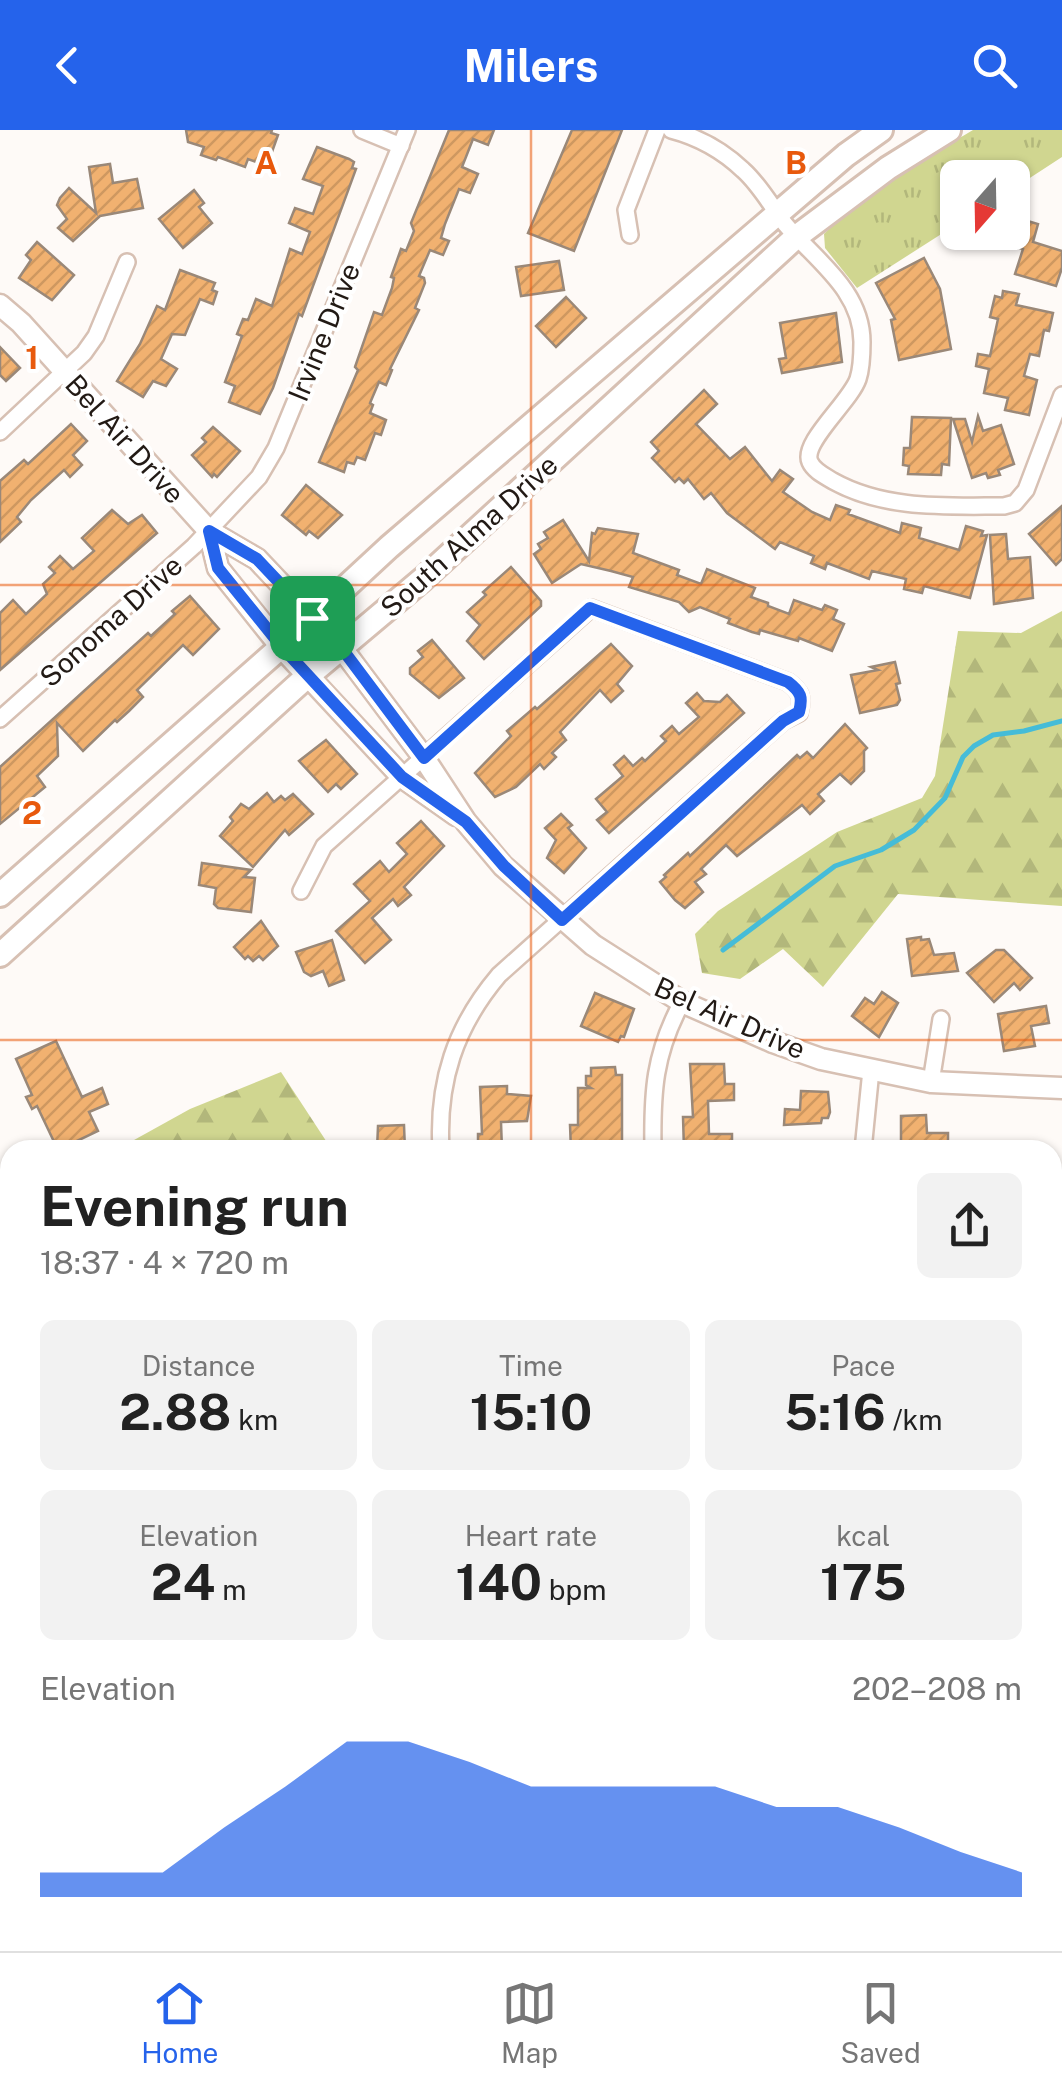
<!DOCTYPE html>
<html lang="en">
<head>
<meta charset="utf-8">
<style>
  :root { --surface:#fff; --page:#f2f2f2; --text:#222; --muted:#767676; --line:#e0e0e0; --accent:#2563eb }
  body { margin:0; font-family:"Public Sans",sans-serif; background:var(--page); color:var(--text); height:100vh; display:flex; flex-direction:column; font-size:38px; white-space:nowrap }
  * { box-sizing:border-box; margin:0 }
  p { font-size:32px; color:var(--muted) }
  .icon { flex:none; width:55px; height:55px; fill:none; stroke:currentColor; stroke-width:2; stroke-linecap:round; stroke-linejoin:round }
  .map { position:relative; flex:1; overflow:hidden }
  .drawer { position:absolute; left:0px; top:1010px; width:1062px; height:812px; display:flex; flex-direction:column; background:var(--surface); border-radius:30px 30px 0 0; box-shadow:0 2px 8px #0004 }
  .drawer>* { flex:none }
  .needle { width:65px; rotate:200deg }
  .controls { position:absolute; left:940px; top:30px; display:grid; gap:20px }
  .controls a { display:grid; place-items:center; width:90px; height:90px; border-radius:15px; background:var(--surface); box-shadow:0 2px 8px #0004; font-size:50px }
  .pin { position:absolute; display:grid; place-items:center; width:85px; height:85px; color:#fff; margin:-42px; border-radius:20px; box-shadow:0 5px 15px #0006 }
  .round { display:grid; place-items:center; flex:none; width:105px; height:105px; border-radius:15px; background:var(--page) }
  .headline { display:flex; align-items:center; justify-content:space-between; height:170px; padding:0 40px }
  h1 { font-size:55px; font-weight:700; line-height:75px }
  .metrics { display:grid; grid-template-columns:repeat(3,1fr); gap:15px; height:170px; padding:10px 40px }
  .metrics div { display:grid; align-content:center; border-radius:15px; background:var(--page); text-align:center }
  .metrics b { font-size:50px; font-weight:700 }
  .metrics small { font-size:28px; font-weight:400 }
  .metrics p { font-size:28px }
  .chart { height:280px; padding:20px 40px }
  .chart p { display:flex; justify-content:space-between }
  .chart svg { width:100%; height:180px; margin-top:10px; fill:var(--accent); opacity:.7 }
  header { display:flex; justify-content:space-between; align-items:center; height:130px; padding:0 40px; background:var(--accent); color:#fff; font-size:45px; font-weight:700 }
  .tabs { display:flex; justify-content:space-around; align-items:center; height:140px; border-top:2px solid var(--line); background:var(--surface); font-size:28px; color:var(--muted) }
  .tabs a { display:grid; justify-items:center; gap:5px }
  .tabs .current { color:var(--accent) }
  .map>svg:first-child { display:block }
  .grass { fill:url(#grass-tufts) }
  .forest { fill:url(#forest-firs) }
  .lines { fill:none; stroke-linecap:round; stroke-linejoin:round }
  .stream { stroke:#45bcd8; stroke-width:5 }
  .building { fill:url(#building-hatch); stroke:#9a8878; stroke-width:2.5 }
  .minor-casing { stroke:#d7c0b3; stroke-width:20 }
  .tertiary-casing { stroke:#d7c0b3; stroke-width:25 }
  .secondary-casing { stroke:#d7c0b3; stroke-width:28 }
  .minor { stroke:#fff; stroke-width:15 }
  .tertiary { stroke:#fff; stroke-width:20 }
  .secondary { stroke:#fff; stroke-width:22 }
  .route-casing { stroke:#fff; stroke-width:20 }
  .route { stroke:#2563eb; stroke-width:12 }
  .grid { fill:none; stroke:#e8590c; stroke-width:2.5; stroke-opacity:0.55 }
  .labels { text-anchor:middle; stroke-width:8; stroke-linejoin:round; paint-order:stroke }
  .street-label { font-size:28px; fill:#221a15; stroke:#fff }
  .grid-label { font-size:32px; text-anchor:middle; font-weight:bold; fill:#e8590c; stroke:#fff; stroke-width:8; stroke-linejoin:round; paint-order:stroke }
</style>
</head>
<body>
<header><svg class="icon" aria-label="back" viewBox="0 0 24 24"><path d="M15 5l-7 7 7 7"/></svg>Milers<svg class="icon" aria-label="search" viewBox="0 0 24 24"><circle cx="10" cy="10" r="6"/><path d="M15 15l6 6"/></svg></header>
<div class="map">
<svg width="1062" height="1821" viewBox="0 0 1062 1821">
  <defs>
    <pattern id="grass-tufts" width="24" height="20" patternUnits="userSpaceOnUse" patternTransform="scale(2.5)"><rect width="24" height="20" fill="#d0d690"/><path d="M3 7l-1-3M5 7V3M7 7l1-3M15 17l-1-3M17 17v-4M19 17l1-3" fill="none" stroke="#b2b77b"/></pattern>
    <pattern id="forest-firs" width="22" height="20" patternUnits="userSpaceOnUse" patternTransform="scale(2.5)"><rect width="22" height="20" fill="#d0d690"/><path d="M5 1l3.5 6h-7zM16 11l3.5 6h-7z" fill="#b2b77b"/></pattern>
    <pattern id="building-hatch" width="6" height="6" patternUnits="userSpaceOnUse" patternTransform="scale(2.5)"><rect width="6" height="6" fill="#f1b170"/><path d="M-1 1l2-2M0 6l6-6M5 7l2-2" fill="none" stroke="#ce9860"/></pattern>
  </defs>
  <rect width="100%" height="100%" fill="#fefaf7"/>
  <path class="grass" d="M973,0H1062V27L1013,59L1012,48H958L957,94L857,158L825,118L824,104C865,61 922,30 973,0Z"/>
  <g class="forest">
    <path d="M1062,481V776L898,764L823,857L783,819L740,849L702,843L695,804L718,781L837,702L922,668L935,646L958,501L1021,503Z"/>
    <path d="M281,942L332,1020H116L190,979Z"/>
    <path d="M10,1069V1211L0,1214V1073Z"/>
  </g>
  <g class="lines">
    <path class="stream" d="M723,820L835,736L881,720L914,700L945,668L963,627L974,616L993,605L1024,601L1062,591"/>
  </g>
  <g class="building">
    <path d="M186,0H272L271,3L278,5L267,36L248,29L245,37L218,27L216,30L201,25L204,17L188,12Z"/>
    <path d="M449,0H494L488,15L473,9L462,37L478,44L470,63L459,59L445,94L441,108L449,111L443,125L430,120L419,146L424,148L425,153L415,178L419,180L390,239L392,240L386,255L379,252L370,273L373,275L370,283L386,290L381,305L375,303L365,330L357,327L354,334L347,332L344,342L319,332L358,240L355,237L374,182L382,185L392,158L394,148L391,147L401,119L406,121L414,101L411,93Z"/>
    <path d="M572,0H622L574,121L528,103Z"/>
    <path d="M317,17L349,29L354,32L352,38L356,39L302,186L299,184L273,258L260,284L229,272L235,256L225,252L242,206L237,204L243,189L248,190L256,169L272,176L290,119L302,124L310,102L289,93L295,78L313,84L323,56L303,49Z"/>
    <path d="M110,34L113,53L137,49L143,78L100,86L73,111L58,98L67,89L57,75L60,68L69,58L96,83L89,37Z"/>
    <path d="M194,60L204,73L199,77L212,93L183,118L159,89Z"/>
    <path d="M1021,89L1038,94L1033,112L1062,121V138L1056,156L1015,144L1023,119L1013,116Z"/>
    <path d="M37,112L74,145L52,170L19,148L31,130L26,125Z"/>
    <path d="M924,128L940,159L951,219L899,230L891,190L895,189L876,153Z"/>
    <path d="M559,131L564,160L521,166L516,137Z"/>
    <path d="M180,140L215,153L212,160L217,162L213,174L200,169L185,205L172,204L161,229L177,239L166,256L153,251L143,267L117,251L140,214L157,176L165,180Z"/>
    <path d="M1003,161L1019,164L1016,175L1053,183L1049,201L1044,200L1039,226L1030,224L1024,246L1037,250L1029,285L1005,280L1008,268L984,263L989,239L976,236L978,224L990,226L998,189L990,187L995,166L1002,168Z"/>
    <path d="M566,167L586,188L556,217L536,196Z"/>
    <path d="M836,183L842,232L782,243L779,229L786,228L780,193Z"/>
    <path d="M0,217L20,238L6,251L0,245Z"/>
    <path d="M704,260L717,274L696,294L730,329L745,317L772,351L780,340L793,349L783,362L812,382L830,390L836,375L850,380L848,384L900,403L902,393L921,398L919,408L959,420L966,396L983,401L981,406L987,405L970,468L924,456L922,463L904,459L906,449L872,441L869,449L827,433L825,439L811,433L814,426L780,412L775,419L727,383L711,363L704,369L688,349L684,353L679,348L675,352L652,328L659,321L651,312Z"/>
    <path d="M978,286L983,301L1001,295L1014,334L998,340L1000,345L988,348L986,343L972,348L953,289H965L972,312Z"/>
    <path d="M912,287L951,288L949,335L942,334L941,345L908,344L909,336L903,335L904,318H910Z"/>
    <path d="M71,294L87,311L73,325L82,335L70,347L64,340L31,370L17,387L21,392L0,412V351L24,330L28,334Z"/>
    <path d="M213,297L240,321L217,347L214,344L212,347L192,325L206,312L202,308Z"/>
    <path d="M306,355L342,385L318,408L309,401L306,405L282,385Z"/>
    <path d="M1062,376V429L1056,435L1029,404Z"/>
    <path d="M112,380L128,394L142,385L157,403L0,540V483L13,470L26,484L47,464L43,454L55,443L49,437L60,426L73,439L94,421L82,408Z"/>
    <path d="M563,390L589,431L592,403L595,404L598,398L638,404L633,423L679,440L677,445L701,454L707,439L755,458L751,467L768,473V476L789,484L794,470L822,480L825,475L837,480L833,489L844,494L832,521L799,508L798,511L760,500L759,504L752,502L728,493L730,489L700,477L689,482L679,472L629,457L633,447L611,441L581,434L552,453L534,424L541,419L538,414L548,408L544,402Z"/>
    <path d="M1006,404L1008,429L1030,427L1033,468L994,474L990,405Z"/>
    <path d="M511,437L541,471V476L484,529L467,511L480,495L467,482L486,465L483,462Z"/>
    <path d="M190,466L219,499L193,525L183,515L137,560L143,567L129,581L117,592L115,590L83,621L57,593L58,626L37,646L45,657L0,694V637L148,503L151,506L175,484L172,481Z"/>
    <path d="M432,510L464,548L439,568L410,544V538L423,527L418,521Z"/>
    <path d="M611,514L632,536L617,554L623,561L611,572L600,560L560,602L566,610L552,623L556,627L544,639L540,634L516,657L495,667L475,643L511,606L507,601L535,577L537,579Z"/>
    <path d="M895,532L900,553L896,554L900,570L897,575L860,583L851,545L878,540L871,537Z"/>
    <path d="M697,563L704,571L720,572L727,565L744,583L609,703L597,690L607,682L596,669L623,646L614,635L624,626L633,636L642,628L645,631L666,611L661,606L672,596L679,604L699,587L686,573Z"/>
    <path d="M845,594L867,618L864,621V641L851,654L840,644L818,664L824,671L810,684L802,675L737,726L726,715L701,739L706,744L695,752L703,762L685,778L675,770L660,752L666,747L664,745L688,723L690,726L797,625L800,628L807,622L813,628Z"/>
    <path d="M326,610L357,644L341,659L336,654L328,662L299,631Z"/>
    <path d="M267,663L274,672L281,666L285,670L293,664L313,684L289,705L285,700L253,737L220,706L233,691L230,687L241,674L249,679Z"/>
    <path d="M561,684L572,695L568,698L586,718L564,743L547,728L556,710L545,698Z"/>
    <path d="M421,691L444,716L404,757L411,765L398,776L393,769L372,788L391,810L365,833L336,801L370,771L354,754L380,731L389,742L407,724L397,713Z"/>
    <path d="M202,733L251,740L244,747L255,748L251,782L218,778L214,774L216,758L199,755Z"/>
    <path d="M261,791L278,816L263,830L259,826L253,831L248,826L245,829L234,817Z"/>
    <path d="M921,807V810L929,809L934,825L954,823L958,841L912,846L907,809Z"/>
    <path d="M332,810L344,850L329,856L323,841L311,846L304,842L296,822Z"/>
    <path d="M996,820H1004L1032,848L1020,860L1014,853L994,872L967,843Z"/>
    <path d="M882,862L898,873L879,907L852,886L865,868L874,874Z"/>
    <path d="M595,863L634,879L624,907L621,906L618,912L581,896Z"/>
    <path d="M1046,876L1049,893L1031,896L1035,916L1004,921L998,884Z"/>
    <path d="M56,911L82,967L102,958L108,974L89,982L98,1001L58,1020L37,976L32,979L26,967L32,965L16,929Z"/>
    <path d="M690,934H724L725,954H734V970L708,971L709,1004H732V1020H684L683,987H693Z"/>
    <path d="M615,937L616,945H622V1019L571,1020L570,995H578V958H591L586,955V946H591V938Z"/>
    <path d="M507,956V964L531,966L527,991L501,992L502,1020H478V1004H482L480,957Z"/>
    <path d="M801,961L828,962L830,982L828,988H822L821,993L784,995L785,979L800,980Z"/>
    <path d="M926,985L927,1003H948V1019L901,1020V986Z"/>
    <path d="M404,995L405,1020H377L378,996Z"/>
  </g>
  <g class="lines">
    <g class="minor-casing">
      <g id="minor">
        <path d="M362,0L401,16"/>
        <path d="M671,0C698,7 722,20 743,40C760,55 771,76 785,94C815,130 862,160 862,212C862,224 862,237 858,249C850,272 801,313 810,332C814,341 825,346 833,351C885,380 946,376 1004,376L1015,373L1026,360L1062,265"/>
        <path d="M630,105L626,80L657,0"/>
        <path d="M0,302L84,223L96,206L127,132"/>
        <path d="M0,589L194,416L259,347L276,318L407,0"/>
        <path d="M301,761L324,716L591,478L788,552C801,562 803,567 799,583L783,591L499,845C455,897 437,952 441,1020"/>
        <path d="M931,952L941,889"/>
        <path d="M653,1020C652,962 654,924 682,872"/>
        <path d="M863,1020L871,940"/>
        <path d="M1052,1141L1062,1113"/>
        <path d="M1052,1235L1062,1243"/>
        <path d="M1052,1510L1062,1518"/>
      </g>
    </g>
    <g class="tertiary-casing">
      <g id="tertiary">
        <path d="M0,175L21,193L209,401L257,429L343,520L424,628L466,692L503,736L593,815L682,872L773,912L821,929L931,952L1062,958"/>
        <path d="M209,401L218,438L281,517L402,647L456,685"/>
      </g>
    </g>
    <g class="secondary-casing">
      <g id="secondary">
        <path d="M0,765L281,517L389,417L846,25L881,0"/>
        <path d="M0,825L303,550L423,449L796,107L888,38L949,0"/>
        <path d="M0,1395L10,1399"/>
        <path d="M0,1432L10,1436"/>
        <path d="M1052,1778L1062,1781"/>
        <path d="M1048,1812L1062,1818"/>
      </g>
    </g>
    <use href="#minor" class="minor"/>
    <use href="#tertiary" class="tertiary"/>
    <use href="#secondary" class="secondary"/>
  </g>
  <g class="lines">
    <g class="route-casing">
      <path id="route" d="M209,401L257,429L343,520L424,628L590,478L788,552C801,562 803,567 799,582L783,591L562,790L504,736L466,692L402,647L281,516L218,438Z"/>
    </g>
    <use href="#route" class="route"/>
  </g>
  <path class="grid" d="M531,0V1020M0,455H1062M0,910H1062M0,1366H10M1052,1366H1062M531,1812V1821"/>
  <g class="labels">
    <g class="street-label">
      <text transform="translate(324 202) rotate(-68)" y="10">Irvine Drive</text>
      <text transform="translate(125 309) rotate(48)" y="10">Bel Air Drive</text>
      <text transform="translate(469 406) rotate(-42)" y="10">South Alma Drive</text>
      <text transform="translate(111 491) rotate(-42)" y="10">Sonoma Drive</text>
      <text transform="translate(730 888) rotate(24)" y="10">Bel Air Drive</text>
    </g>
  </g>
  <g class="grid-label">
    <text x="266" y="44">A</text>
    <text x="796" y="44">B</text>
    <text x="32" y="239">1</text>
    <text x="32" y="694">2</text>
  </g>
</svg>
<div class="controls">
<a><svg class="needle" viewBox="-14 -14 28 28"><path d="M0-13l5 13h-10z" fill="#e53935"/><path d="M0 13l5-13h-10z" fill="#767676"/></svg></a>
</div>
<div class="pin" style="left:312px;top:488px;background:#1e9e55"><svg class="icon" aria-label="arrive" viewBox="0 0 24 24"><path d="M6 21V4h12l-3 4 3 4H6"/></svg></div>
<section class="drawer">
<div class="headline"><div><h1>Evening run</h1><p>18:37 · 4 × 720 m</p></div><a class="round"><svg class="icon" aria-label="share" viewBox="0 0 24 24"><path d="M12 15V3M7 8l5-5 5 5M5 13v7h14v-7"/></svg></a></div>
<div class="metrics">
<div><p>Distance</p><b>2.88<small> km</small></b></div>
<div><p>Time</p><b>15:10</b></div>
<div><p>Pace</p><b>5:16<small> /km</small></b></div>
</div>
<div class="metrics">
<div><p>Elevation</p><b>24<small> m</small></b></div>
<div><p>Heart rate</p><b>140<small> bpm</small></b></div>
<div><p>kcal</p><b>175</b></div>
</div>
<div class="chart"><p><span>Elevation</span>202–208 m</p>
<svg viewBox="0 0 160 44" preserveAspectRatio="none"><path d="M0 44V38L10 38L20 38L30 27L40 17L50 6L60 6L70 11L80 17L90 17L100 17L110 17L120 22L130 22L140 27L150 33L160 38V44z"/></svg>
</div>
</section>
</div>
<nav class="tabs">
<a class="current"><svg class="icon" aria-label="home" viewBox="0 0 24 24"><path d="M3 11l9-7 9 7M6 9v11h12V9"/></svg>Home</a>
<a><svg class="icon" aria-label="map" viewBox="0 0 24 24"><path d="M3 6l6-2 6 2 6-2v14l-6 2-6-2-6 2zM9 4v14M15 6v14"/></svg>Map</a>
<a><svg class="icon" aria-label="saved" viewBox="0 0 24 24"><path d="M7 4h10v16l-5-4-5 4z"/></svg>Saved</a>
</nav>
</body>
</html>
